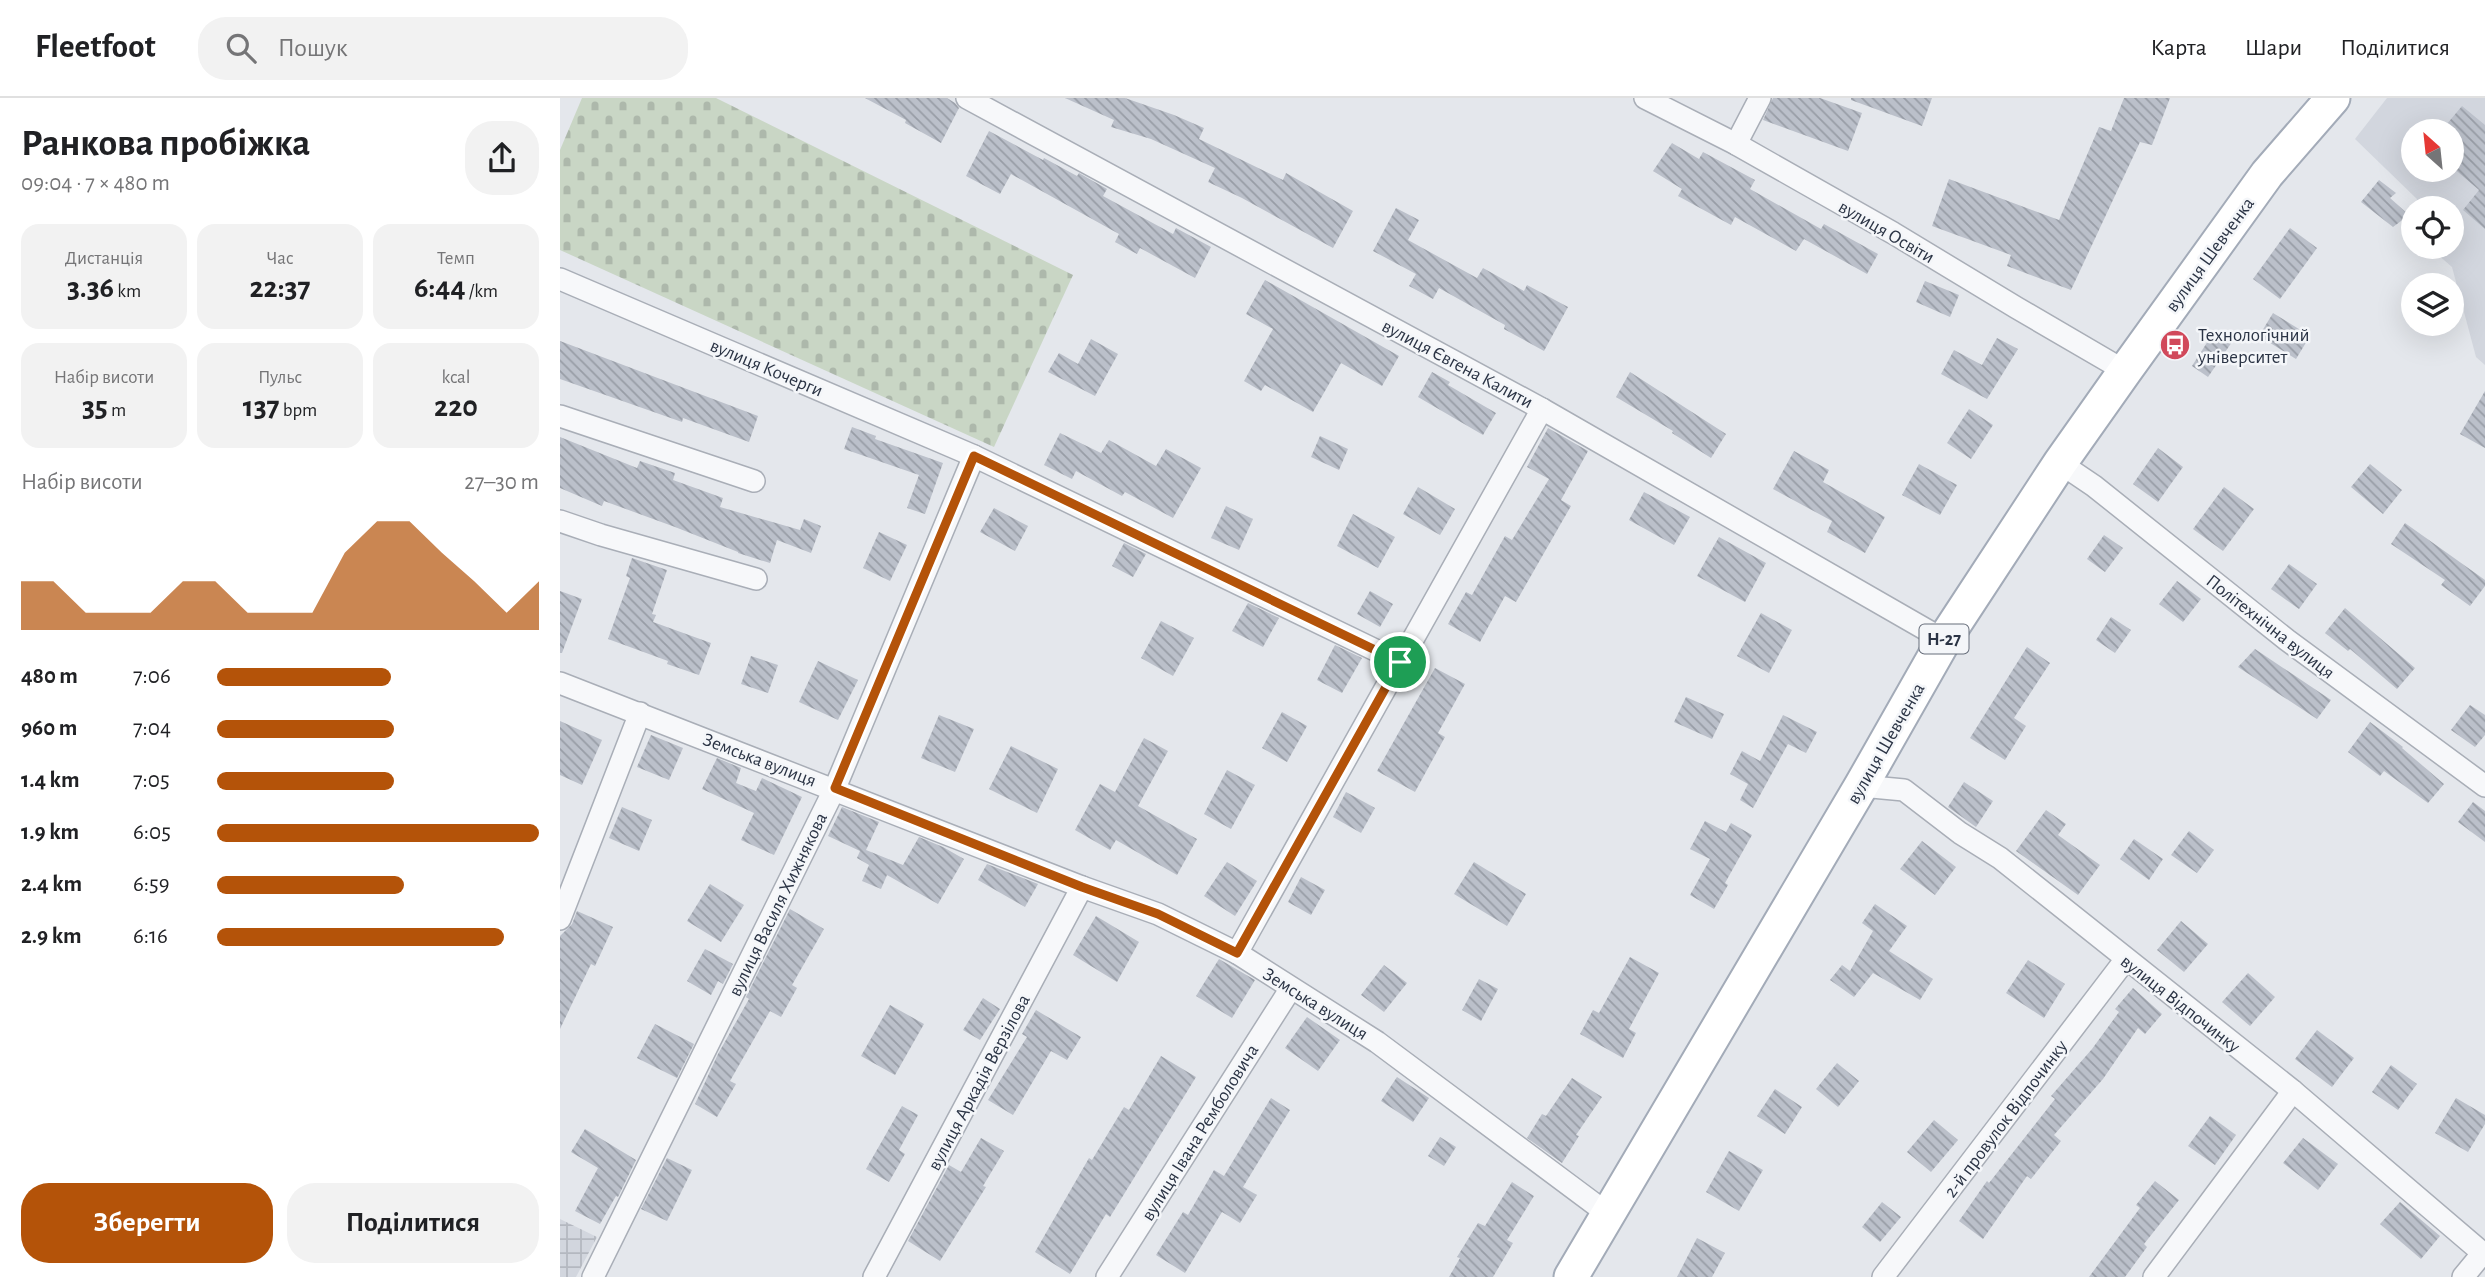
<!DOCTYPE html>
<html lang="uk">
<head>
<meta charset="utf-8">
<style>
  :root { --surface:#fff; --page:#f2f2f2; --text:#202124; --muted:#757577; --line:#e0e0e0; --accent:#b45309 }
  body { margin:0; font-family:"Alegreya Sans",sans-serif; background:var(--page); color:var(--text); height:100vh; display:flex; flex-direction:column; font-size:26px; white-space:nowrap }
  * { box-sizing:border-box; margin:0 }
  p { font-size:23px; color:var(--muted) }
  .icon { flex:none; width:38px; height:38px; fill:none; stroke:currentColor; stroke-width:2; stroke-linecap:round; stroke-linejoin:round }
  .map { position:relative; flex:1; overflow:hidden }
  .sheet { display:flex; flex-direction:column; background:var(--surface); width:560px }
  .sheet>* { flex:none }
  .needle { width:46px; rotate:333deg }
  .tools { position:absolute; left:1841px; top:21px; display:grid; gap:14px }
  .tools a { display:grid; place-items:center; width:63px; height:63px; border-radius:50%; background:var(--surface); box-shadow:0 7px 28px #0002; font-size:35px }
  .pin { position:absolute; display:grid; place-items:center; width:60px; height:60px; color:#fff; margin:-30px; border:4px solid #fff; border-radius:50%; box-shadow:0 2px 7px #0007 }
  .round { display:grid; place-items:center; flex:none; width:74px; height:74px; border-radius:28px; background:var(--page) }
  .overview { display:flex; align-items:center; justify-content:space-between; height:119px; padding:0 21px }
  h1 { font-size:38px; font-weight:700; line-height:52px }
  .metrics { display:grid; grid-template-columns:repeat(3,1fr); gap:10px; height:119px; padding:7px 21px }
  .metrics div { display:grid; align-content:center; border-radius:18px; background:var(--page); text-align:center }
  .metrics b { font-size:30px; font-weight:700 }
  .metrics small { font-size:19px; font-weight:400 }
  .metrics p { font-size:19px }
  .chart { height:196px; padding:14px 21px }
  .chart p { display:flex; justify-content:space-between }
  .chart svg { width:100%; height:126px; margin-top:7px; fill:var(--accent); opacity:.7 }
  .cta { display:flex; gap:14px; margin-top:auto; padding:14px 21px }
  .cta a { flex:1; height:80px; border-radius:28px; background:var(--accent); color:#fff; font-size:28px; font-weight:700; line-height:80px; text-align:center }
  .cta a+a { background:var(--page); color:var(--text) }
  ul { padding:0 21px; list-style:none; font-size:23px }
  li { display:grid; grid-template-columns:112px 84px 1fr; align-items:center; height:52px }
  li i { height:18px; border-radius:9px; background:var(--accent) }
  header { display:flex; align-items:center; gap:42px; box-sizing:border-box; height:98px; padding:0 35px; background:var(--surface); border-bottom:2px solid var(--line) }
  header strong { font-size:33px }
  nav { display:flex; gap:38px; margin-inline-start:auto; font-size:24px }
  .search { width:490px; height:63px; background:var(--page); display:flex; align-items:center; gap:18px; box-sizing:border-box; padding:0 24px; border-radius:28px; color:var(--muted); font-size:26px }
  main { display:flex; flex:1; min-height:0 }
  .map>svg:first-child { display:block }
  .built { fill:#d2d6de; fill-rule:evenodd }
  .industrial { fill:url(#industrial-grid) }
  .cemetery { fill:url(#cemetery-stones) }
  .building { fill:url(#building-back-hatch) }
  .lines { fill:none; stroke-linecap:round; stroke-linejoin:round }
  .street-casing { stroke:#a9aeb7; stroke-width:24 }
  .primary-casing { stroke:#a3abb8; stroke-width:37 }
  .street { stroke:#f7f8fa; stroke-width:21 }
  .primary { stroke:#fff; stroke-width:33 }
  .route-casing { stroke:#fff; stroke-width:14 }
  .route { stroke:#b45309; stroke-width:9 }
  .labels { text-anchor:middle; stroke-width:5; stroke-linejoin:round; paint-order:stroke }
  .shield { fill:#f4f6f9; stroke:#676e7b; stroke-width:2 }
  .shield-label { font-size:18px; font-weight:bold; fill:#2b3445 }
  .street-label { font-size:19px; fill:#2b3445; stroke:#f4f6f9 }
  .poi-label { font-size:19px; fill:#2b3445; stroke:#f4f6f9; text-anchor:start }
</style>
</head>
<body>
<header>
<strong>Fleetfoot</strong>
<div class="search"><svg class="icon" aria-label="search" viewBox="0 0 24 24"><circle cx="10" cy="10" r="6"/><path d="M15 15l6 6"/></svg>Пошук</div>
<nav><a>Карта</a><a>Шари</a><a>Поділитися</a></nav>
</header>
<main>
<section class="sheet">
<div class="overview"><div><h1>Ранкова пробіжка</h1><p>09:04 · 7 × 480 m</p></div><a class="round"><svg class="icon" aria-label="share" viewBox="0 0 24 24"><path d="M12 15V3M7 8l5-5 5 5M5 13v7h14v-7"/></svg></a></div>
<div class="metrics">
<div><p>Дистанція</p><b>3.36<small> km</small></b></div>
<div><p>Час</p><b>22:37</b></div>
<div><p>Темп</p><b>6:44<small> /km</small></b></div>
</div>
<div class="metrics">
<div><p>Набір висоти</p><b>35<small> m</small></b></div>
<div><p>Пульс</p><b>137<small> bpm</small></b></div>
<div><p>kcal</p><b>220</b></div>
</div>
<div class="chart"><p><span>Набір висоти</span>27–30 m</p>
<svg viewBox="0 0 160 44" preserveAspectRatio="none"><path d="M0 44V27L10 27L20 38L30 38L40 38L50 27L60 27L70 38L80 38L90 38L100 17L110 6L120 6L130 17L140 27L150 38L160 27V44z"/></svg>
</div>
<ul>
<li><b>480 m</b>7:06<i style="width:54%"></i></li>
<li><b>960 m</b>7:04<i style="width:55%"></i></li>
<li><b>1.4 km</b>7:05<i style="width:55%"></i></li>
<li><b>1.9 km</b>6:05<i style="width:100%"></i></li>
<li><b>2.4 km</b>6:59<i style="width:58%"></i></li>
<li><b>2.9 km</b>6:16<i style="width:89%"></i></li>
</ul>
<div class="cta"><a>Зберегти</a><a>Поділитися</a></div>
</section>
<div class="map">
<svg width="1925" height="1179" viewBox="0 0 1925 1179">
  <defs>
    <pattern id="industrial-grid" width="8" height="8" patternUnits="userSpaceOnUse" patternTransform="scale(1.75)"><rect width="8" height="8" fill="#d2d6de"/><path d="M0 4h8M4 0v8" fill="none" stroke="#b4b8c0"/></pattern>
    <pattern id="cemetery-stones" width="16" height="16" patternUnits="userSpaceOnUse" patternTransform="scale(1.75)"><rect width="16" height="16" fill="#c9d6c5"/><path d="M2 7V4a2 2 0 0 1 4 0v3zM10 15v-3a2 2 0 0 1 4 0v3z" fill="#adb8ab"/></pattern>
    <pattern id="building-back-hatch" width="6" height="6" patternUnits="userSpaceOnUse" patternTransform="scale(1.75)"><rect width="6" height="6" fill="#bbc0ca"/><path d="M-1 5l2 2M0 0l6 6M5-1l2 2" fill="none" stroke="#989da6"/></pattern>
  </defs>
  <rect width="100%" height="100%" fill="#e4e7ec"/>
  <path class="built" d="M1827,0H1925V267L1916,259L1892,169L1869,149H1892V110H1855L1857,101L1795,41ZM1853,33H1892V72H1853Z"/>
  <path class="industrial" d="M0,1121L37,1139L16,1179H0Z"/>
  <path class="cemetery" d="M22,0H156L513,177L434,349L0,152V52Z"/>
  <g class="building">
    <path d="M305,0H387L395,5L399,10L381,45L345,25L346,22Z"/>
    <path d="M505,0H565L614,17L644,30L639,41L723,82L726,75L793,113L773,150L682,100L648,84L655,70L591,41L551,29L554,22Z"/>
    <path d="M1213,0H1260L1302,15L1288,53L1203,22Z"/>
    <path d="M1291,0H1372L1362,28L1291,2Z"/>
    <path d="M1564,0H1610L1592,47L1580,44L1511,192L1447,168L1451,157L1372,128L1389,81L1499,122L1539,29L1551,33Z"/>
    <path d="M1902,8L1925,27V131L1903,112L1919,92L1892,69V33H1881Z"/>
    <path d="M429,33L483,62L484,60L517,78L519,75L547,91L543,98L613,136L616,130L651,149L635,180L580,150L577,156L555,144L559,136L451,76L440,96L406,78Z"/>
    <path d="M1112,45L1139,61L1143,54L1195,82L1190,91L1261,131L1264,126L1318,156L1307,176L1244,141L1236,153L1175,119L1171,127L1118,98L1122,91L1093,73Z"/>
    <path d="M1819,82L1836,95L1830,100L1849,117L1833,129L1801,104Z"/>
    <path d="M836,110L859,122L848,142L917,180L923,170L964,193L967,187L1008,209L984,253L944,231L945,227L879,190L873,201L849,188L856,176L813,153Z"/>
    <path d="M1730,130L1757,150L1720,201L1693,181Z"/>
    <path d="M705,182L839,258L822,288L781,265L753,314L705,287L701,293L684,283L713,231L686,216Z"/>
    <path d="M1365,183L1399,197L1390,219L1356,204Z"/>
    <path d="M1713,215L1750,238L1736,261L1699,238Z"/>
    <path d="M1655,232L1672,244L1648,279L1632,268Z"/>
    <path d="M1437,240L1458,251L1427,301L1381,276L1394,252L1422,267Z"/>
    <path d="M531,241L558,256L535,298L488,274L499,255L518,266Z"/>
    <path d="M0,243L198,318L189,344L123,320L122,324L0,281Z"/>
    <path d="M872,274L890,284L888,287L936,315L923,337L858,299Z"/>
    <path d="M1070,274L1166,336L1151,360L1112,335L1113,333L1056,299Z"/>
    <path d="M1925,293V350L1900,336Z"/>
    <path d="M1409,311L1433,327L1411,361L1387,345Z"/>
    <path d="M292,329L316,338L315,341L383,365L365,416L347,410L359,377L284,351Z"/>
    <path d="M988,330L1028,353L1001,402L1011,408L956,504L945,498L920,544L888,526L906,494L912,497L945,438L952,442L989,381L967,369Z"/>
    <path d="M500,335L541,355L549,342L596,368L606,351L641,370L613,420L565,394L562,398L516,373L512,381L484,367Z"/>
    <path d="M760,338L788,351L779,372L751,359Z"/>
    <path d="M0,339L77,370L80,363L115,375L113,382L163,400L160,409L240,432L244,421L261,428L251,455L217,442L210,465L178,455V454L115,429L44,403L42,408L0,390Z"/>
    <path d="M1598,350L1623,369L1598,404L1573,386Z"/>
    <path d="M1234,353L1269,372L1263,384L1325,419L1305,455L1267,434L1272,423L1213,391Z"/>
    <path d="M1359,366L1397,387L1380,417L1342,397Z"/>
    <path d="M1810,366L1842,392L1823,416L1791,389Z"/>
    <path d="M858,389L895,411L880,437L843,416Z"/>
    <path d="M1664,389L1694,411L1663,453L1633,431Z"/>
    <path d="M1084,394L1130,419L1114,447L1069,422Z"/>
    <path d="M666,408L693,421L679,452L651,440Z"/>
    <path d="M434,410L468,428L455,453L420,434Z"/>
    <path d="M793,416L835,439L818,470L777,448Z"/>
    <path d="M1845,425L1925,482V488L1910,508L1881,487L1885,482L1831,446Z"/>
    <path d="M319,434L347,447L330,483L303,470Z"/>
    <path d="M1544,437L1563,450L1545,474L1527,461Z"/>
    <path d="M1159,439L1206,465L1185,504L1137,478Z"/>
    <path d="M564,445L586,456L573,479L552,468Z"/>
    <path d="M72,460L107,472L92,516L96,517L93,524L151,545L139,577L107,566L108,563L48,541L70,480L66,478Z"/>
    <path d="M1729,466L1757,486L1739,511L1711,491Z"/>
    <path d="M1617,483L1641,501L1623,524L1599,506Z"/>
    <path d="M0,493L22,501L2,555H0Z"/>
    <path d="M810,493L833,506L820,529L797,516Z"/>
    <path d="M688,505L719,520L703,549L672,533Z"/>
    <path d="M1785,510L1855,570L1837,591L1790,551L1788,553L1765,535Z"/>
    <path d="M1201,515L1232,532L1209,575L1177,558Z"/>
    <path d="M1551,519L1571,532L1555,555L1536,542Z"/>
    <path d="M601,523L634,540L613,578L581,560Z"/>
    <path d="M775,547L802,560L782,595L757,582Z"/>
    <path d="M1467,549L1490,565L1454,620L1466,628L1445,662L1410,640Z"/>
    <path d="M1695,551L1771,602L1757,621L1678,569Z"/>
    <path d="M191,558L218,567L208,595L181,586Z"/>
    <path d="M258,563L298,582L278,622L239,604Z"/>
    <path d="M875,570L905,586L878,635L885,639L855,694L817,673Z"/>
    <path d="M1126,599L1164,616L1152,641L1114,624Z"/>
    <path d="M1910,607L1925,617V637L1915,649L1891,632Z"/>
    <path d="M722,614L747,628L727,664L702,650Z"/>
    <path d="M379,617L414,631L395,674L361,660Z"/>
    <path d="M1223,617L1257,634L1246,655L1228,646L1193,710L1180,702L1188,686L1170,676L1182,653L1200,663Z"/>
    <path d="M0,623L42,642L22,687L0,677Z"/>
    <path d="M1810,624L1843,649L1842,650L1884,686L1868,705L1824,673L1820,678L1788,654Z"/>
    <path d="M91,637L123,650L109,682L77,669Z"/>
    <path d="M584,640L608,653L578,708L637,741L617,777L556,742L550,752L515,732L540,686L555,694Z"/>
    <path d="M451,648L498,671L477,715L429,691Z"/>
    <path d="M157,660L181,670L176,685L196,693L202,680L242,699L214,757L181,742L194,715L142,691Z"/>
    <path d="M667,672L695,687L671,731L644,716Z"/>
    <path d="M1404,684L1433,703L1416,729L1388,709Z"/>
    <path d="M786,694L815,710L801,735L773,719Z"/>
    <path d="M1913,704L1925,713V744L1898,724Z"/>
    <path d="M62,709L92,722L79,753L49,740Z"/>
    <path d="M282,709L319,724L306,752L343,767L359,739L383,749L404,761L378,806L327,777L321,791L302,783L309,767L297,760L300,753L268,738Z"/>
    <path d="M1486,712L1506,726L1498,737L1540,767L1518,797L1456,753Z"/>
    <path d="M1145,723L1166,734L1171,725L1192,737L1165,785L1168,787L1154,811L1130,797L1150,761L1130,751Z"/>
    <path d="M1629,733L1654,752L1637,775L1611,757Z"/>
    <path d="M1574,741L1603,761L1589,782L1560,761Z"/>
    <path d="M1362,743L1396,769L1375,797L1340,771Z"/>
    <path d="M667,764L697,783L675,818L644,798Z"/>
    <path d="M914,764L966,796L947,828L894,796Z"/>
    <path d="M427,766L478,786L465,809L418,782Z"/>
    <path d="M741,779L765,792L751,817L728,804Z"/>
    <path d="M150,786L184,807L161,844L127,823Z"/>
    <path d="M1315,806L1347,828L1329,853L1373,881L1360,902L1313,875L1294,899L1270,882L1282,867L1290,873L1313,833L1302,825Z"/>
    <path d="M230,811L264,831L232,887L237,890L221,919L210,913L170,983L176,986L157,1019L135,1006L158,956L189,901L186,899Z"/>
    <path d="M17,813L53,829L35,868L31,866L0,931V838L12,826Z"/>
    <path d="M536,818L579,844L557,884L513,857Z"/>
    <path d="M1621,823L1648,846L1624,874L1597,852Z"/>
    <path d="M145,851L173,866L163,886L158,883L151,897L127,883Z"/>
    <path d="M1070,859L1099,875L1069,931L1076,935L1063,960L1020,936L1033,912L1039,915Z"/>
    <path d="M659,861L695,882L672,920L636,898Z"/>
    <path d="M1468,862L1505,886L1484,920L1446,895Z"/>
    <path d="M824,867L847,885L824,914L801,897Z"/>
    <path d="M1688,875L1715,899L1690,928L1662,904Z"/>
    <path d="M919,881L938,891L921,923L902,912Z"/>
    <path d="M1573,890L1602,916L1585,936L1578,930L1543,981L1494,1037L1501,1043L1471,1081L1467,1078L1423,1141L1399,1123L1427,1083L1429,1085L1495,1001L1491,998L1532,951L1559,914L1555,911Z"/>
    <path d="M423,900L440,911L420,942L403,932Z"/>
    <path d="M330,907L364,926L335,977L301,958Z"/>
    <path d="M476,912L521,939L507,962L491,953L453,1017L428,1002L467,939L462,936Z"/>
    <path d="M747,919L780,942L758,973L725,950Z"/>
    <path d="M95,926L134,946L117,980L77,960Z"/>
    <path d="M1757,932L1794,960L1772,989L1735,961Z"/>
    <path d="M601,958L636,979L550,1119L546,1116L510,1176L475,1154L529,1060L532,1062L564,1009L569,1012Z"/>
    <path d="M1277,965L1299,983L1278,1009L1256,991Z"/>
    <path d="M1831,967L1857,986L1838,1012L1812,994Z"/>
    <path d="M837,979L869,1000L853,1024L821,1003Z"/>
    <path d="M1012,980L1042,999L1016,1037L1019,1038L1002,1065L967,1040L982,1016L986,1018Z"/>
    <path d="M1215,991L1242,1009L1225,1036L1197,1018Z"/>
    <path d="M711,1000L730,1012L683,1089L697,1097L680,1125L662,1114L625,1175L596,1157L623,1114L628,1117L654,1072L664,1078Z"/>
    <path d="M1896,1000L1925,1017V1026L1908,1054L1875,1035Z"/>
    <path d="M342,1008L358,1017L339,1052L345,1056L329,1084L306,1071Z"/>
    <path d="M1650,1018L1676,1037L1655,1067L1628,1048Z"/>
    <path d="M1374,1022L1398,1042L1371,1074L1347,1054Z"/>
    <path d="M25,1031L76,1062L58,1099L56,1098L40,1126L15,1113L38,1070L11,1054Z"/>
    <path d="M880,1039L896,1049L884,1068L868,1058Z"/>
    <path d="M421,1040L444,1053L423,1088L426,1089L380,1163L348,1143L389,1067L401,1074Z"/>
    <path d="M1743,1040L1778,1066L1758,1092L1723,1065Z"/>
    <path d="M1169,1053L1203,1072L1179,1113L1146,1094Z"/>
    <path d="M107,1060L132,1072L107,1123L81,1111Z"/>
    <path d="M1595,1083L1619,1102L1584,1146L1587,1149L1565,1179H1529L1580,1110L1576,1107Z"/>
    <path d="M952,1084L974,1098L947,1142L953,1145L933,1179H889L900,1160L897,1159L918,1125L925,1128Z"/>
    <path d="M1322,1104L1341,1119L1320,1144L1302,1129Z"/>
    <path d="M1840,1104L1880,1138L1861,1161L1820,1126Z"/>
    <path d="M1137,1140L1165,1155L1152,1179H1117Z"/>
  </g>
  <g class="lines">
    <g class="street-casing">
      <g id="street">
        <path d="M407,0L982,311L1384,542"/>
        <path d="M1085,0L1176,46L1333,135L1457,210L1565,273"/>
        <path d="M1176,46L1200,0"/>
        <path d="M0,181L414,358"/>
        <path d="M0,318L194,383"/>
        <path d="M1500,365L1534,388L1727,542L1925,688"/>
        <path d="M0,423L41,437L196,481"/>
        <path d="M0,585L522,789L598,816L677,855L817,944L1048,1116"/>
        <path d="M1301,688L1344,692L1400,735L1440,760L1733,993L1925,1157"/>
        <path d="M0,821L80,615"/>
        <path d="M677,855L982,311"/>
        <path d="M33,1179L275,690L414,358L840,564"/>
        <path d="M314,1179L522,789"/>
        <path d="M547,1179L731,890"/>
        <path d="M1323,1179L1566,861"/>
        <path d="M1594,1179L1733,993"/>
        <path d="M1903,1179L1922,1156"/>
      </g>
    </g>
    <g class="primary-casing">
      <path id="primary" d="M1011,1179L1301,688L1384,542L1500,365L1565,273L1707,76L1773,0"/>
    </g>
    <use href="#street" class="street"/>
    <use href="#primary" class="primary"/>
  </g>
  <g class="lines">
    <g class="route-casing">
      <path id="route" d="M414,358L840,564L677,855L598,816L522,789L275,690Z"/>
    </g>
    <use href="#route" class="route"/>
  </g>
  <defs>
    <g id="bus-disc" transform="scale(1.575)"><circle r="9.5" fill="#d1495b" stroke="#f4f6f9"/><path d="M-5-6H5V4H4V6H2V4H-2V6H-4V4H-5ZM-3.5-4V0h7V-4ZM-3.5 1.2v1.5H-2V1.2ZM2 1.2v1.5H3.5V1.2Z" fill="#fff"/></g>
  </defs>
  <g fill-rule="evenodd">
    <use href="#bus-disc" x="1615" y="247"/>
  </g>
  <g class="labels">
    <rect class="shield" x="1359.5" y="526.5" width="49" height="29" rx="5"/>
    <g class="shield-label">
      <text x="1384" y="547">Н-27</text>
    </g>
    <g class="street-label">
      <text transform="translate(1327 133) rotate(30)" y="7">вулиця Освіти</text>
      <text transform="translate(1649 156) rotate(-54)" y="7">вулиця Шевченка</text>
      <text transform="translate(898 265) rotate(28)" y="7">вулиця Євгена Калити</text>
      <text transform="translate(207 269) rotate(23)" y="7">вулиця Кочерги</text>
      <text transform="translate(1711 528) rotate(38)" y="7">Політехнічна вулиця</text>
      <text transform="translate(1325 645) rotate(-60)" y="7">вулиця Шевченка</text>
      <text transform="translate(200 661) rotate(21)" y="7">Земська вулиця</text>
      <text transform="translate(217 806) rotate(-64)" y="7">вулиця Василя Хижнякова</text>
      <text transform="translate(756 905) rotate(32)" y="7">Земська вулиця</text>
      <text transform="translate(1621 905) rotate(38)" y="7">вулиця Відпочинку</text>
      <text transform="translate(418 984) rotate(-62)" y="7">вулиця Аркадія Верзілова</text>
      <text transform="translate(1445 1020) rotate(-53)" y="7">2-й провулок Відпочинку</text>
      <text transform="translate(639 1034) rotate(-58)" y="7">вулиця Івана Ремболовича</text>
    </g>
    <g class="poi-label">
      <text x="1638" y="243">Технологічний<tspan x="1638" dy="22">університет</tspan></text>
    </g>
  </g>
</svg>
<div class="tools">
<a><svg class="needle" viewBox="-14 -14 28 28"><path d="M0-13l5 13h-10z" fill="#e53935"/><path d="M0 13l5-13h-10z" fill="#757577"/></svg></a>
<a><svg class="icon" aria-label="locate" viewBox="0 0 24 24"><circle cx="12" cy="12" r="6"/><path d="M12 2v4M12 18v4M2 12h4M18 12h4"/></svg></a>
<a><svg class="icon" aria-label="layers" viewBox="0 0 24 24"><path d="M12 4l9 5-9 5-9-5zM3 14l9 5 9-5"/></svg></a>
</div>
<div class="pin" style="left:840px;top:564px;background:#1e9e55"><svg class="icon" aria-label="arrive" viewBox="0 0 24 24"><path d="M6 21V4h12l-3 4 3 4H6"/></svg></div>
</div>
</main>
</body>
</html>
